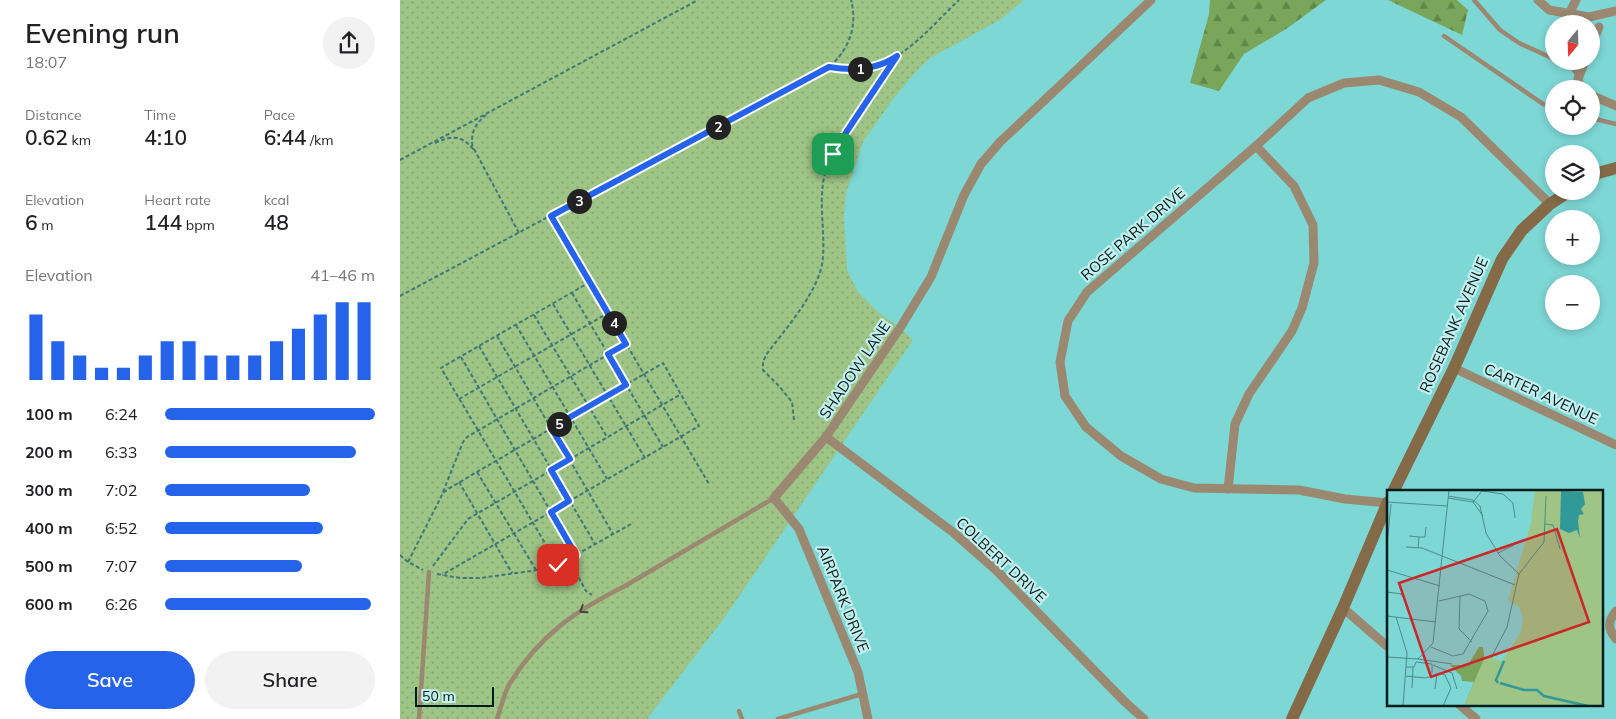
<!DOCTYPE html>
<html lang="en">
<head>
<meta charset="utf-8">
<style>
  :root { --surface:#fff; --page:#f2f2f2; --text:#202124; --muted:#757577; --accent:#2563eb }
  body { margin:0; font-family:Mulish,sans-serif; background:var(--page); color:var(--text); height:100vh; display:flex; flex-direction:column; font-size:19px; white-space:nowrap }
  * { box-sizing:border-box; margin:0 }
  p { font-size:16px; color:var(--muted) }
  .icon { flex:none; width:28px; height:28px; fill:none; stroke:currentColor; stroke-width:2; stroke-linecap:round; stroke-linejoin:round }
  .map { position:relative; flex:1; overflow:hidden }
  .drawer { display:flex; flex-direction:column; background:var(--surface); width:400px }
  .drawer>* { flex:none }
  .needle { width:32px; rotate:199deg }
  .tools { position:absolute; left:1145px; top:15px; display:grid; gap:10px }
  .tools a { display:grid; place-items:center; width:55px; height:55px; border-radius:50%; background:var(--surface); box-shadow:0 2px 8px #0003; font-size:25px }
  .scale { position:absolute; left:15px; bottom:12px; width:79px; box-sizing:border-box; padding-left:5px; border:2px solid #001c1c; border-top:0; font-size:14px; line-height:18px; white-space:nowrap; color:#001c1c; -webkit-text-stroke:4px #c5efee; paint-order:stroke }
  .pin { position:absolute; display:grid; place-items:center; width:42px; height:42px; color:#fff; margin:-21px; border-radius:10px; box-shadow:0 2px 8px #0006 }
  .km { position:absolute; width:25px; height:25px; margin:-12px; border-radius:50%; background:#222; color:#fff; font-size:14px; line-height:25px; text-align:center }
  .round { display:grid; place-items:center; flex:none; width:52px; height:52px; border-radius:26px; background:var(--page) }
  .head { display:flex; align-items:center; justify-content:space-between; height:85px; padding:0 25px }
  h1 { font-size:28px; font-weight:600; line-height:38px }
  .figures { display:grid; grid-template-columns:repeat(3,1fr); gap:8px; height:85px; padding:5px 25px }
  .figures div { display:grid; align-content:center }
  .figures b { font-size:21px; font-weight:600 }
  .figures small { font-size:14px; font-weight:400 }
  .figures p { font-size:14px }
  .chart { height:140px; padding:10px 25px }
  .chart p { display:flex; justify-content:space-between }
  .chart svg { width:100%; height:90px; margin-top:5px; stroke:var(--accent); stroke-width:6 }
  .primary-button { display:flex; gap:10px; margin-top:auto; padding:10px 25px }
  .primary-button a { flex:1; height:58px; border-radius:30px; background:var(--accent); color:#fff; font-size:20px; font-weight:600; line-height:58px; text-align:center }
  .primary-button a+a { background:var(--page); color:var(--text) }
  ul { padding:0 25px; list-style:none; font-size:16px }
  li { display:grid; grid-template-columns:80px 60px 1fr; align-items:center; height:38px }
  li i { height:12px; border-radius:6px; background:var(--accent) }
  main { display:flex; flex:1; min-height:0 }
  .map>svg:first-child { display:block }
  .forest { fill:url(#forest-firs) }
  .park { fill:url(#park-dots) }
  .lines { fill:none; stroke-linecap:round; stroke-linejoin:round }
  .path { stroke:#3e7978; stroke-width:2; stroke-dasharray:4 2.5; stroke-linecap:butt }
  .lane { stroke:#9a8871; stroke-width:4.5 }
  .street { stroke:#9a8871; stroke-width:9 }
  .secondary { stroke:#846a47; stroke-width:12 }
  .oneway { stroke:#3e473e }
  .route-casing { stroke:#fff; stroke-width:10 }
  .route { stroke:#2563eb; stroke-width:6 }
  .labels { text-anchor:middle; stroke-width:4.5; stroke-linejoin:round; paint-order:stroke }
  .street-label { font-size:15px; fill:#001c1c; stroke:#c5efee }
  .inset-river { fill:none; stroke:#319998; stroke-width:2.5 }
  .inset-road { fill:none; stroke:#4b8c8b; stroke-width:1 }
  .view { fill:#cb2727; fill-opacity:0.15; stroke:#cb2727; stroke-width:2.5 }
  .inset-edge { fill:none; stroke:#001c1c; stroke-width:2.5 }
</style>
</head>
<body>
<main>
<section class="drawer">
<div class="head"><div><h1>Evening run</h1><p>18:07</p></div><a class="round"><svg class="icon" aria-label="share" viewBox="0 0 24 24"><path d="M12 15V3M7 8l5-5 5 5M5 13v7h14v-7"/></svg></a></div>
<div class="figures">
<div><p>Distance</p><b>0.62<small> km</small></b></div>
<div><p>Time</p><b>4:10</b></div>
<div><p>Pace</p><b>6:44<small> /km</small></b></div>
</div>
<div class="figures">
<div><p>Elevation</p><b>6<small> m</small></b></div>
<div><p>Heart rate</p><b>144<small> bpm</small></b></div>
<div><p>kcal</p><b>48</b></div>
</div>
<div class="chart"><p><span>Elevation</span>41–46 m</p>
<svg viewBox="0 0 160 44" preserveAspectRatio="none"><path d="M5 44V12M15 44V25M25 44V32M35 44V38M45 44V38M55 44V32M65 44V25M75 44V25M85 44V32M95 44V32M105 44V32M115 44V25M125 44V19M135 44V12M145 44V6M155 44V6"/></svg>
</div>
<ul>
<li><b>100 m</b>6:24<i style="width:100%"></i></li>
<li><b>200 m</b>6:33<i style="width:91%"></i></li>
<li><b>300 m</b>7:02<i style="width:69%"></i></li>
<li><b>400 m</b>6:52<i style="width:75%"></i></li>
<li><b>500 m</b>7:07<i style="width:65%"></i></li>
<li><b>600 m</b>6:26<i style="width:98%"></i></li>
</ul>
<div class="primary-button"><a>Save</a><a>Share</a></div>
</section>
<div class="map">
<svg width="1216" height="719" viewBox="0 0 1216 719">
  <defs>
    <pattern id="forest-firs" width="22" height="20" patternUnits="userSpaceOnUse" patternTransform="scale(1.25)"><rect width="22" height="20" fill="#79a65a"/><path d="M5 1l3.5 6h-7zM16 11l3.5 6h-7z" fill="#61864a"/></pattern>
    <pattern id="park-dots" width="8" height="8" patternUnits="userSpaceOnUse" patternTransform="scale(1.25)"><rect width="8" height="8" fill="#9ec486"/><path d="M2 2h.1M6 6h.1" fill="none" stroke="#86a873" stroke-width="1.8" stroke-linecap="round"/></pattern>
  </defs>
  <rect width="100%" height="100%" fill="#7dd7d5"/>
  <g class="forest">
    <path d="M810,0H926L886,29L844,54L819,91L790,83L809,14Z"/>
    <path d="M988,0H1057L1068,10L1062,35Z"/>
  </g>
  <path class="park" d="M0,0H624L600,20L530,58L512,76L493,99L463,142L446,193L444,216L447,270L458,292L478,312L500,328L513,340L325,617L247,719H0Z"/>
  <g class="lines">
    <g class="path">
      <path d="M431,67C493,77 518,39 559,0"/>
      <path d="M35,143C51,136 61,134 73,149C70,134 74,125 86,115"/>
      <path d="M74,149L119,233"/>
      <path d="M0,160L298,0"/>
      <path d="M151,217L309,484"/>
      <path d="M190,282L41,368L158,565L231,524"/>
      <path d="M172,293L263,447"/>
      <path d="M0,296L429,67C449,50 458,26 451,0"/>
      <path d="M153,304L245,458"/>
      <path d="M134,315L207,437"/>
      <path d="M116,325L207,479"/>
      <path d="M97,336L213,534"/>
      <path d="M79,346L195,544"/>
      <path d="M61,357L176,555"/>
      <path d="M59,399L208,313"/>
      <path d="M394,420L392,402L379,386L363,370V362L366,355C385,329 421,290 423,257C425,229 418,201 425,173C432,151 446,132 459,113C472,94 484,75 497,56"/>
      <path d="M77,472L136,570"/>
      <path d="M59,482L112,573"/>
      <path d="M43,492L63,442L67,437L226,344"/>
      <path d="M0,555L8,562L23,570"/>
      <path d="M8,562L43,493L48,489L263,363L299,426L42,575"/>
      <path d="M33,566L68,519L281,394"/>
      <path d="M37,574L60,578H80L131,571L165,564L174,569L186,591L192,595"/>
    </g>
    <g class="lane">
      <path d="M1074,0L1100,30L1119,43L1154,59"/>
      <path d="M1044,36L1143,104L1154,107"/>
      <path d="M1158,61C1167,65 1175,67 1178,77"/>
      <path d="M1191,118L1216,124"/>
      <path d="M339,711L342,719"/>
      <path d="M19,719L29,572"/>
      <path d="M97,719C101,708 104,693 110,683C140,635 175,611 225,586L374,498"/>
      <path d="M378,719L462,694"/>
    </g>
    <g class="street">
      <path d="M1138,0L1149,10L1189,17L1216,11"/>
      <path d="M1169,14L1176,0"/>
      <path d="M1191,46L1199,27"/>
      <path d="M1181,89L1178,79L1185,61"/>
      <path d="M1191,95L1216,106"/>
      <path d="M1054,368L1216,445"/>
      <path d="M426,437L554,533L596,570L725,702L744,719"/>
      <path d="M828,489L835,424L849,394L892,331L902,308L914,263L913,225L894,186L856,146"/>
      <path d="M988,503L945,499L899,490L794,488L761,479L721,456L686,427L665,396L660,362L668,321L687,292L856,146L908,98L944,83L979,80L1019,92L1061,117L1150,204"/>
      <path d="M943,608L988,647"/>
      <path d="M1216,611C1207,622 1208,629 1216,639"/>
      <path d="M1060,705L1076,719"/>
      <path d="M468,719L458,672L399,529L374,498L426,437L500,328L531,277L564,195L581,164L600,142L751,0"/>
    </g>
    <g class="secondary">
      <path d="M1191,178L1198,173L1216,168"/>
      <path d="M993,492L1054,368L1102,259L1122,230L1150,204L1170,191"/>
      <path d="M892,719L943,608L988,502"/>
    </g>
  </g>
  <defs><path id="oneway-chevron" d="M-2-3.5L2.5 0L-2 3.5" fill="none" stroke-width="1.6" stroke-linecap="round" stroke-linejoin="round" transform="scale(1.25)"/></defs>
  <use class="oneway" href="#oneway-chevron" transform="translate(183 610) rotate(147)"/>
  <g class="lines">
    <g class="route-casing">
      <path id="route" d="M158,565L176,555L151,512L169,501L151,470L170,459L151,428L226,385L208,354L226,344L151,216L429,67C453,71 477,70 497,56L447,131L433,154"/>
    </g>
    <use href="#route" class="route"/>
  </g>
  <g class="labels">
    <g class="street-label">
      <text transform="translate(733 234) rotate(-41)" y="5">ROSE PARK DRIVE</text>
      <text transform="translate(1054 325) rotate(-66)" y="5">ROSEBANK AVENUE</text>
      <text transform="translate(455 370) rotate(-56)" y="5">SHADOW LANE</text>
      <text transform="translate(1141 394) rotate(25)" y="5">CARTER AVENUE</text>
      <text transform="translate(601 560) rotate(43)" y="5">COLBERT DRIVE</text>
      <text transform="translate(443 599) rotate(68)" y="5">AIRPARK DRIVE</text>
    </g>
  </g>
  <g transform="translate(987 490)">
    <rect width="216" height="216" fill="#7dd7d5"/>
    <path d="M92,157H96L98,173L77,216L87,192L75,191L74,186L63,175H81Z" fill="#79a65a"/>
    <path d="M148,0H216V216H77L97,169L100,166L115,171L134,142L136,127L132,117L121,111L144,33Z" fill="#9ec486"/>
    <path d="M174,1L196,2L198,14L194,19L197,24L192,25L191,31L193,48L190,40L182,43L173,39Z" fill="#319998"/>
    <path class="inset-river" d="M111,193L109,190L117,171M113,193L137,200H150L157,206L201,216"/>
    <path class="inset-road" d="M61,6L86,10L93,16L99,43L113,66L132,84M61,8L86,12L96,26M0,12L60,16M86,12L95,1L116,4L126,13L128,28M158,34L166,35L173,59M22,46L32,47L31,58M32,47H38L39,37M0,54L4,14M19,57L35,58L128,95M111,63L127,55M0,80L53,96M0,102L15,104L17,108L13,103M73,106L72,139L85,152M0,126L49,132M9,127L20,163L16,216M44,157L66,166L76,164L101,121L98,111L82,104L52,111M0,167L31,169L46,153L62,0M104,168L120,137L132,84L157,52L159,6M31,169L65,174M46,175L65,183L70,199M19,177H27L29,172L45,174V183M18,186L39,188L53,183L58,185L64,198L56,216M25,198L26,177M48,199L50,183"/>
    <path class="view" d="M170,39L202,132L44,187L12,93Z"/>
    <rect width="216" height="216" class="inset-edge"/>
  </g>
</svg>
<div class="tools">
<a><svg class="needle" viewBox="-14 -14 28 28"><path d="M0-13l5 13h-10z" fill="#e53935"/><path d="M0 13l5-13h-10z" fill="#757577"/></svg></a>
<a><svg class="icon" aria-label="locate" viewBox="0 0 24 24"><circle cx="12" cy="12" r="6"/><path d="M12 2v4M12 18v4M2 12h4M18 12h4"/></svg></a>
<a><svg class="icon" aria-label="layers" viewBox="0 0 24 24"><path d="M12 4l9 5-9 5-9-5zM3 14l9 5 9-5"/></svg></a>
<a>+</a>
<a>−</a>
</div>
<div class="scale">50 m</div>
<div class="pin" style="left:433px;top:154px;background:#1e9e55"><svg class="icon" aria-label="arrive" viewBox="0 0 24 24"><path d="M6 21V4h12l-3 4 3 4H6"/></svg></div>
<div class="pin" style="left:158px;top:565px;background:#d93025"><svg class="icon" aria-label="check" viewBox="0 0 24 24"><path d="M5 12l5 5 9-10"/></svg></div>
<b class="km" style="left:460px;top:69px">1</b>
<b class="km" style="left:318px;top:127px">2</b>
<b class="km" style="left:179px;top:201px">3</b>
<b class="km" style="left:214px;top:323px">4</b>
<b class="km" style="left:159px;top:424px">5</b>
</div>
</main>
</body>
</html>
